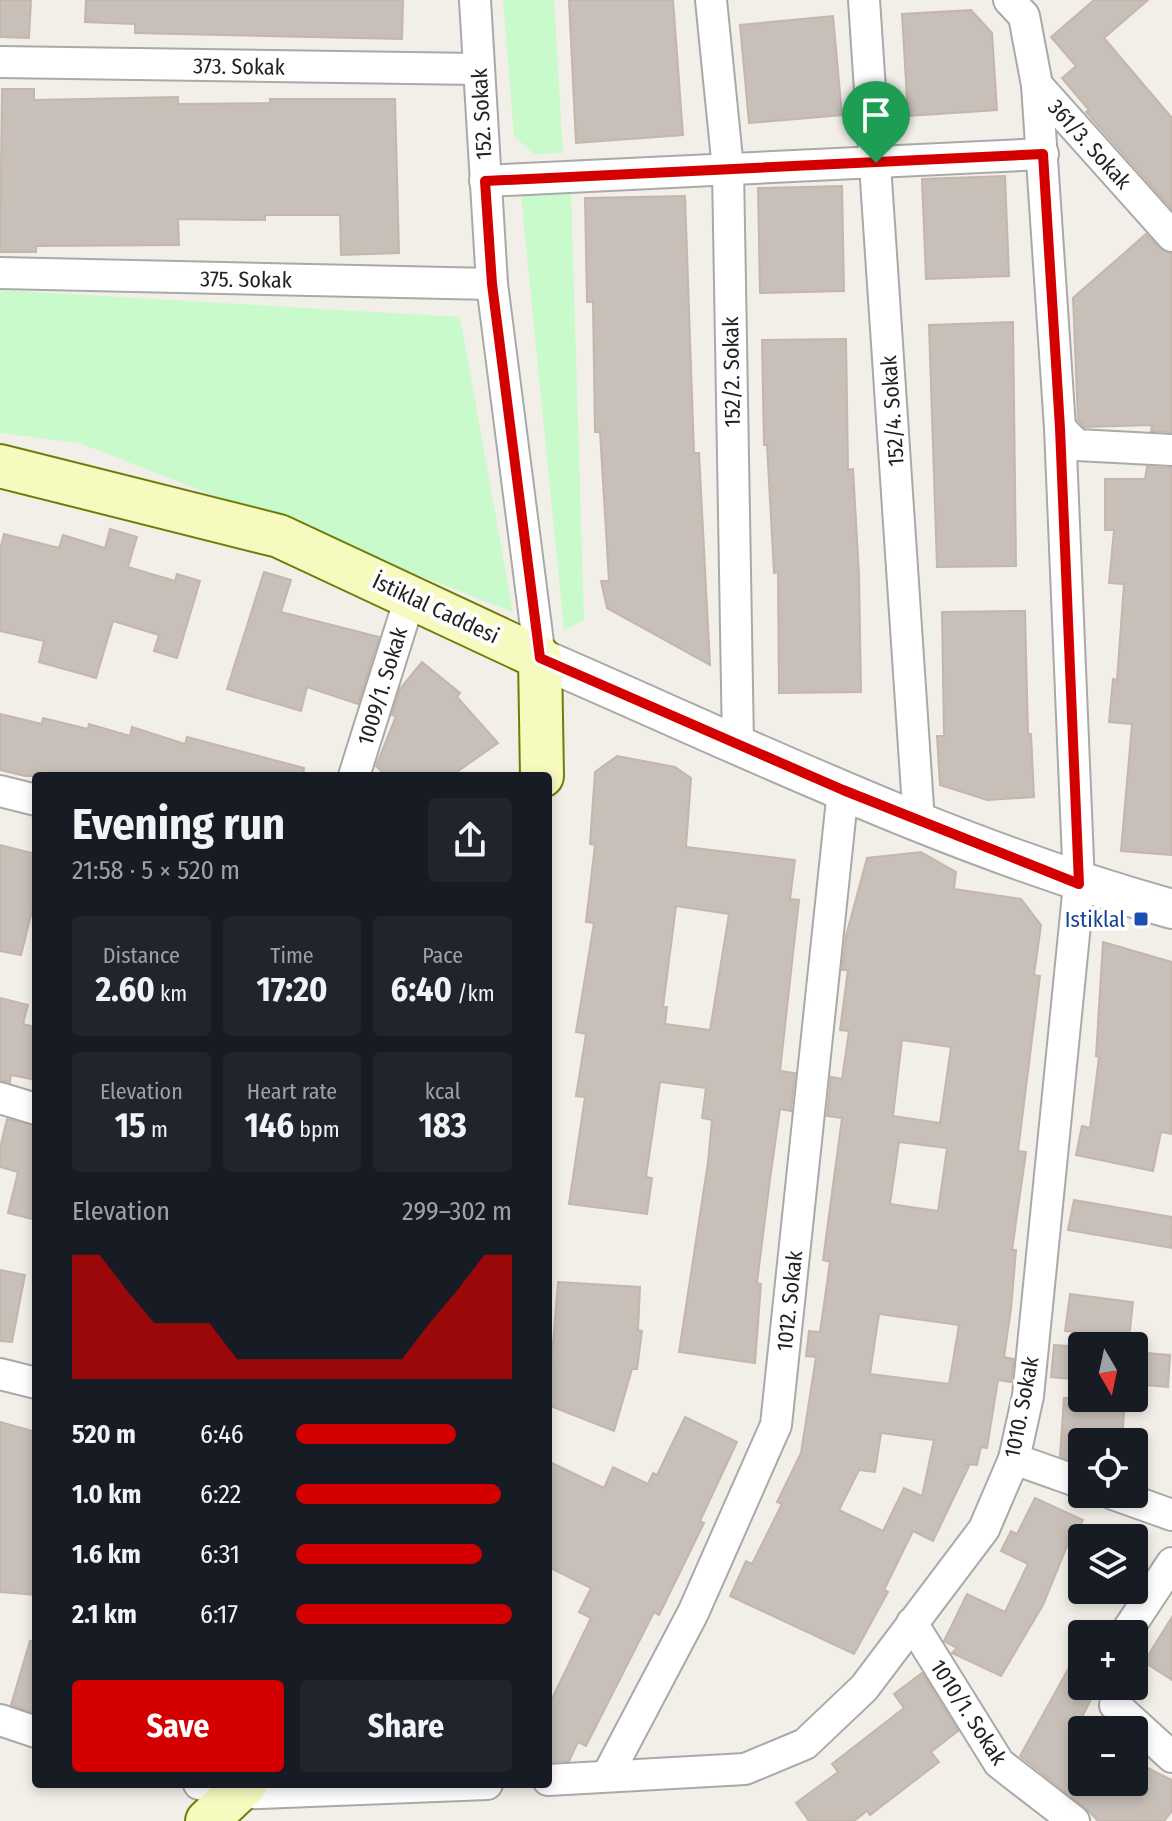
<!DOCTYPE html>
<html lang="en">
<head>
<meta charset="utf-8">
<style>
  :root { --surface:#171b24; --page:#20242c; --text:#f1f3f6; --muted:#9ea1a6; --accent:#d40000 }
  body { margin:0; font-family:"Fira Sans Condensed",sans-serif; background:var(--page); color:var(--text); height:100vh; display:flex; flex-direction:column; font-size:30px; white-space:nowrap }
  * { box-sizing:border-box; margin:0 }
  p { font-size:26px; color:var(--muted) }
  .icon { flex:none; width:44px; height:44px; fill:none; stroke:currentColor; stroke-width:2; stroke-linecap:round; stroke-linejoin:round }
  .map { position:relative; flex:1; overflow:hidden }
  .drawer { position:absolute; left:32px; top:772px; width:520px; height:1016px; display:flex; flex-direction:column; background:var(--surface); border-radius:8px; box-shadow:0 4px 12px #0003 }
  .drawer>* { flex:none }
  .needle { width:52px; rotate:171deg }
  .controls { position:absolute; left:1068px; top:1332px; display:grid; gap:16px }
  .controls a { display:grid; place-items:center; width:80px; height:80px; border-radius:8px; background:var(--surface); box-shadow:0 4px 12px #0003; font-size:40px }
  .pin { position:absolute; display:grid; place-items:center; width:68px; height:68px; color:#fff; margin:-82px -34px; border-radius:50% 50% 50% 0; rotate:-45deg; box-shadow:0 0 8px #0007 }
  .pin .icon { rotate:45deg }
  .round { display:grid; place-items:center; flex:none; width:84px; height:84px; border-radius:8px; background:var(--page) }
  .headline { display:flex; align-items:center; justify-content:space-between; height:136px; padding:0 40px }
  h1 { font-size:44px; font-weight:700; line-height:60px }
  .metrics { display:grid; grid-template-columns:repeat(3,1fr); gap:12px; height:136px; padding:8px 40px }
  .metrics div { display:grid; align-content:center; border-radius:8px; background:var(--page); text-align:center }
  .metrics b { font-size:34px; font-weight:700 }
  .metrics small { font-size:22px; font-weight:400 }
  .metrics p { font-size:22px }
  .chart { height:224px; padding:16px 40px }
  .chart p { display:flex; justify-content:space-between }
  .chart svg { width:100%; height:144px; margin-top:8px; fill:var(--accent); opacity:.7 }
  .primary-button { display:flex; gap:16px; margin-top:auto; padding:16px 40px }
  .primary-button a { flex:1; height:92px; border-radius:8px; background:var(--accent); color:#fff; font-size:32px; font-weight:700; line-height:92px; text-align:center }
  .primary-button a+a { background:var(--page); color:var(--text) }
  ul { padding:0 40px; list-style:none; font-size:26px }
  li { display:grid; grid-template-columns:128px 96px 1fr; align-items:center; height:60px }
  li i { height:20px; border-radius:10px; background:var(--accent) }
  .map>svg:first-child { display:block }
  .park { fill:#c8facc }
  .building { fill:#c7bfb8; stroke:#c4b6ab; stroke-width:2; fill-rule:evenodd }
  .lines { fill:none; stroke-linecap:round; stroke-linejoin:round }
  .minor-casing { stroke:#a9a9a9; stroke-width:34 }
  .tertiary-casing { stroke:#a9a9a9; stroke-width:42 }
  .secondary-casing { stroke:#707d05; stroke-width:46 }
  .minor { stroke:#fff; stroke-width:30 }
  .tertiary { stroke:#fff; stroke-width:38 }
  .secondary { stroke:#f7fabf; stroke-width:42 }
  .route-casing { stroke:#fff; stroke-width:16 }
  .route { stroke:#d40000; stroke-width:10 }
  .transit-dot { fill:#1a4fb4; stroke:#fff; stroke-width:3 }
  .labels { text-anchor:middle; stroke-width:8; stroke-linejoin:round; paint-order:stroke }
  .street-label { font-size:22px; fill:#222; stroke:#fff }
  .transit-label { font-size:22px; fill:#164399; stroke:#fff; text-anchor:end }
</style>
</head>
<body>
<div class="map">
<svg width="1172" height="1821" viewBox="0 0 1172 1821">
  <rect width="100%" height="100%" fill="#f2efe9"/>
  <g class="park">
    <path d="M503,0H554L563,153L534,154L514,136Z"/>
    <path d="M571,192L584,620L564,630L521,195Z"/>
    <path d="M0,290L460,317L513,612L79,443L0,433Z"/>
  </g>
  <g class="building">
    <path d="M0,0H31L29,38L0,37Z"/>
    <path d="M86,0H403L402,39L135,33V24L85,22Z"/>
    <path d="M569,0H673L683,135L576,143Z"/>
    <path d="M1094,0H1148L1104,38L1172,118V209L1086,112L1089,110L1062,78L1076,66L1051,37Z"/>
    <path d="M971,10L992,33L997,110L908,116L902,14Z"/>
    <path d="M833,16L842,115L749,123L740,25Z"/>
    <path d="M2,89H34V100L178,97V104L270,103V99H395L399,253L341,255L340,215H265V220L178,219L179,245L36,246V252H0Z"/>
    <path d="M1005,176L1009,276L926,279L922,179Z"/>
    <path d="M842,186L844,291L760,293L758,188Z"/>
    <path d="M685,196L694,453H699L710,665L607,608L601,581H609L600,432H595L593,302H587L585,198Z"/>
    <path d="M1146,234L1159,248L1172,254V432L1151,431L1152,425L1084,427L1078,420L1073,298Z"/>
    <path d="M1013,322L1016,566L937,567L929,325Z"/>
    <path d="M846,339L848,470L853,469L859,574L861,692L779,693L778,572L774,573L767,445H764L762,340Z"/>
    <path d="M1147,467L1172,468V855L1121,851L1132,724L1109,722L1113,679L1117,680L1124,584L1109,583L1114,530H1105V479H1145Z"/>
    <path d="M110,529L137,537L128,567L175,581L177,574L200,581L177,658L154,651L159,635L113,621L96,678L39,662L44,641L0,631V550L4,534L59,548L63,535L105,548Z"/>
    <path d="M264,572L291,580L281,612L379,637L358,704L307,687L301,711L227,689Z"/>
    <path d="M1025,611L1028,734H1031L1034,797L987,800L940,785L937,736H944L942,612Z"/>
    <path d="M422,662L460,693L457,697L498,743L451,776H386L376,766L396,716L392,715L400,689Z"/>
    <path d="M0,714L42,724L43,718L88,729L89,724L130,736L132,727L185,744L187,737L304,768L303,776H25L0,770Z"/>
    <path d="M617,756L675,767L691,778L686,847L795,860L790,899L799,900L780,1071L795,1073L791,1111L780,1109L770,1179L757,1283L761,1284L755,1363L679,1352L708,1162L712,1120L702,1118L706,1088L660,1082L646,1177L652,1178L647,1214L569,1204L585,1097L576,1096L586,1034L576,1032L594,923L586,922L595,845L590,844L595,772ZM676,906L729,914L710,1030L665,1024L667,1007H663Z"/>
    <path d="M0,845L36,854V895L21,955L0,951Z"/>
    <path d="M921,852L956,872L954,889L1021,899L1041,925L1034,975L1040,976L1018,1151L1026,1152L1012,1250H1016L1011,1309L1004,1357L1014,1359L1011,1382L998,1380L987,1448L981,1447L977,1465L965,1464L969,1466L933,1541L913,1531L884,1590L888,1592L854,1654L730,1596L746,1561L752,1564L782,1504L777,1502L801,1453L816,1357L806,1356L809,1331L820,1332L830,1262L823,1260L842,1118L827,1116L831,1077L842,1079L849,1031L840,1030L848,970H842L846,936L867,858ZM902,1040L951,1047L940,1123L893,1116ZM899,1142L947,1148L938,1211L890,1204ZM879,1314L959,1325L949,1384L870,1374ZM881,1433L934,1440L922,1496L904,1488L883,1531L839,1510L859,1470L875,1472Z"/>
    <path d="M1103,942L1172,962V1134L1161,1132L1153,1171L1076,1155L1082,1126L1090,1128L1099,1057L1096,1056Z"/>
    <path d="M0,998L28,1005L23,1024L36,1027V1080L11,1075L10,1082L0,1080Z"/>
    <path d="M7,1119L36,1126V1220L8,1213L18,1172L0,1167V1148Z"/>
    <path d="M1074,1200L1172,1217V1248L1068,1230Z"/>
    <path d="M0,1270L25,1275L12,1342L0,1341Z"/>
    <path d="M558,1282L640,1287L638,1330L642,1331L637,1369H632L614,1431L548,1405Z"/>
    <path d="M1070,1294L1133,1302L1129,1339L1065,1331Z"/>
    <path d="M1054,1345L1082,1347V1380L1051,1377Z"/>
    <path d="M1134,1352L1170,1355L1168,1387L1134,1384Z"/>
    <path d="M1064,1398H1125L1122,1442H1082V1464L1060,1456Z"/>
    <path d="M685,1417L737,1442L700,1521L704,1523L659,1615L654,1612L586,1746L578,1742L569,1761L548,1762V1707L591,1618L579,1612L591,1588L548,1567V1461L604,1488L613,1467L648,1484L653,1473L657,1475Z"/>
    <path d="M0,1422L36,1432V1595L0,1592Z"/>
    <path d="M1035,1498L1083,1520L1073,1542L1069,1541L1043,1605L1001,1676L952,1653L957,1648L944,1641L967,1594L1005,1612L1028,1564L1001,1551L1011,1531L1017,1534Z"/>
    <path d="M1172,1617V1680L1144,1662Z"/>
    <path d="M30,1641L36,1642V1713L11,1705Z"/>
    <path d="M1082,1644V1686H1098L1082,1717V1782H1134V1761L1172,1780V1811L1164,1821H1098L1085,1807L1020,1756Z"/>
    <path d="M922,1673L958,1731L931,1752L939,1762L870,1815L867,1811L854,1821H809L796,1803L838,1772L832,1764L904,1708L894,1694Z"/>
  </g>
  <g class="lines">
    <g class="minor-casing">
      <g id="minor">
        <path d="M475,0L492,284L540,658"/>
        <path d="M711,0L728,169L738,744"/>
        <path d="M864,0L919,822"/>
        <path d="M1009,0L1024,16L1037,85L1172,236"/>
        <path d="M0,62L478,69"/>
        <path d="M485,181L1043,154"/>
        <path d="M0,273L492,284"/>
        <path d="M1060,428L1077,445L1172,450"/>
        <path d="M354,776L411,595"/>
        <path d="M0,791L36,800"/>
        <path d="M0,1098L36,1109"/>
        <path d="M0,1374L36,1383"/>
        <path d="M1014,1459L1082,1483"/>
        <path d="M1113,1494L1172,1515"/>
        <path d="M912,1623L999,1763L1074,1821"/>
        <path d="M1125,1634L1172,1563"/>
        <path d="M1118,1686L1115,1705L1172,1757"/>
        <path d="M0,1720L36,1732"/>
        <path d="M607,1776L693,1613L776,1425L843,790"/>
        <path d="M548,1780L745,1769L805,1744L864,1688L984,1529L1014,1459L1028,1396L1079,884L1060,428L1037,85"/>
        <path d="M199,1784L232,1794L487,1784"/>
      </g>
    </g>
    <g class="tertiary-casing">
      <path id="tertiary" d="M540,658C748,748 954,849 1172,909"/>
    </g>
    <g class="secondary-casing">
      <g id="secondary">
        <path d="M0,466L279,536L540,658L542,776"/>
        <path d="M207,1821L246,1784"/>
      </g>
    </g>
    <use href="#minor" class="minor"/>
    <use href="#tertiary" class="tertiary"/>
    <use href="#secondary" class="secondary"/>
  </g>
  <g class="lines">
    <g class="route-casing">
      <path id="route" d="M1043,154L1060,428L1079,884L843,790L540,658L492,284L485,181Z"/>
    </g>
    <use href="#route" class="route"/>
  </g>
  <rect class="transit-dot" x="1133" y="911" width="16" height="16" rx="4"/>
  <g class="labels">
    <g class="street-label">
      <text transform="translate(239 66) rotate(1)" y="8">373. Sokak</text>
      <text transform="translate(481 114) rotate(-93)" y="8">152. Sokak</text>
      <text transform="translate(1090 144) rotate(48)" y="8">361/3. Sokak</text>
      <text transform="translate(246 279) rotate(1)" y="8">375. Sokak</text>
      <text transform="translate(731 372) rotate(-91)" y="8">152/2. Sokak</text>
      <text transform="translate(892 411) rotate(-94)" y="8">152/4. Sokak</text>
      <text transform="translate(436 608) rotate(25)" y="8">İstiklal Caddesi</text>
      <text transform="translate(382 686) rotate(-73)" y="8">1009/1. Sokak</text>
      <text transform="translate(789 1301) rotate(-84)" y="8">1012. Sokak</text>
      <text transform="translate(1021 1407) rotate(-79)" y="8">1010. Sokak</text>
      <text transform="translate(969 1712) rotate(57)" y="8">1010/1. Sokak</text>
    </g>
    <g class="transit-label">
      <text x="1125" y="927">Istiklal</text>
    </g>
  </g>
</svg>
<div class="controls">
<a><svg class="needle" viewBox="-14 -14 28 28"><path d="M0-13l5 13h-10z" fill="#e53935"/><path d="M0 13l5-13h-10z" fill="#9ea1a6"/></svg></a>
<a><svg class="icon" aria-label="locate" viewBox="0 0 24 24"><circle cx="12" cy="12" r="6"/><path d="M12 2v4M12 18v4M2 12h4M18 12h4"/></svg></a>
<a><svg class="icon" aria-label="layers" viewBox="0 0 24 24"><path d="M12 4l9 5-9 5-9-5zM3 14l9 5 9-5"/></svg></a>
<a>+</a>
<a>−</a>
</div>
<div class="pin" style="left:876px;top:163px;background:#1e9e55"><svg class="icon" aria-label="arrive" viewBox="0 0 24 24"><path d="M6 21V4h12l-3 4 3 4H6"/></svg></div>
<section class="drawer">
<div class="headline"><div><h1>Evening run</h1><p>21:58 · 5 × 520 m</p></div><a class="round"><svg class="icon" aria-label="share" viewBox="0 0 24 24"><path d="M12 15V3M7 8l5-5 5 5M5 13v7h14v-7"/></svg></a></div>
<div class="metrics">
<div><p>Distance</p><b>2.60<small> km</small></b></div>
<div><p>Time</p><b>17:20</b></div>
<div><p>Pace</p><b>6:40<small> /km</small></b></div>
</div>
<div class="metrics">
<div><p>Elevation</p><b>15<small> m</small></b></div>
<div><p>Heart rate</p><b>146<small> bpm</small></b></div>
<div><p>kcal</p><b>183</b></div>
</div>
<div class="chart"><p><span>Elevation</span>299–302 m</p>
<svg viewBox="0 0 160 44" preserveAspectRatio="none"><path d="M0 44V6L10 6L20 17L30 27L40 27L50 27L60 38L70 38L80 38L90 38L100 38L110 38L120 38L130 27L140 17L150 6L160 6V44z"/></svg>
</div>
<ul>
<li><b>520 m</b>6:46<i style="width:74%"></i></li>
<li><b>1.0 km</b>6:22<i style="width:95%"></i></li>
<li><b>1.6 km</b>6:31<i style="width:86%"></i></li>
<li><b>2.1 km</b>6:17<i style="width:100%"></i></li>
</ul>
<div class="primary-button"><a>Save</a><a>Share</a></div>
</section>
</div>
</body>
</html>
